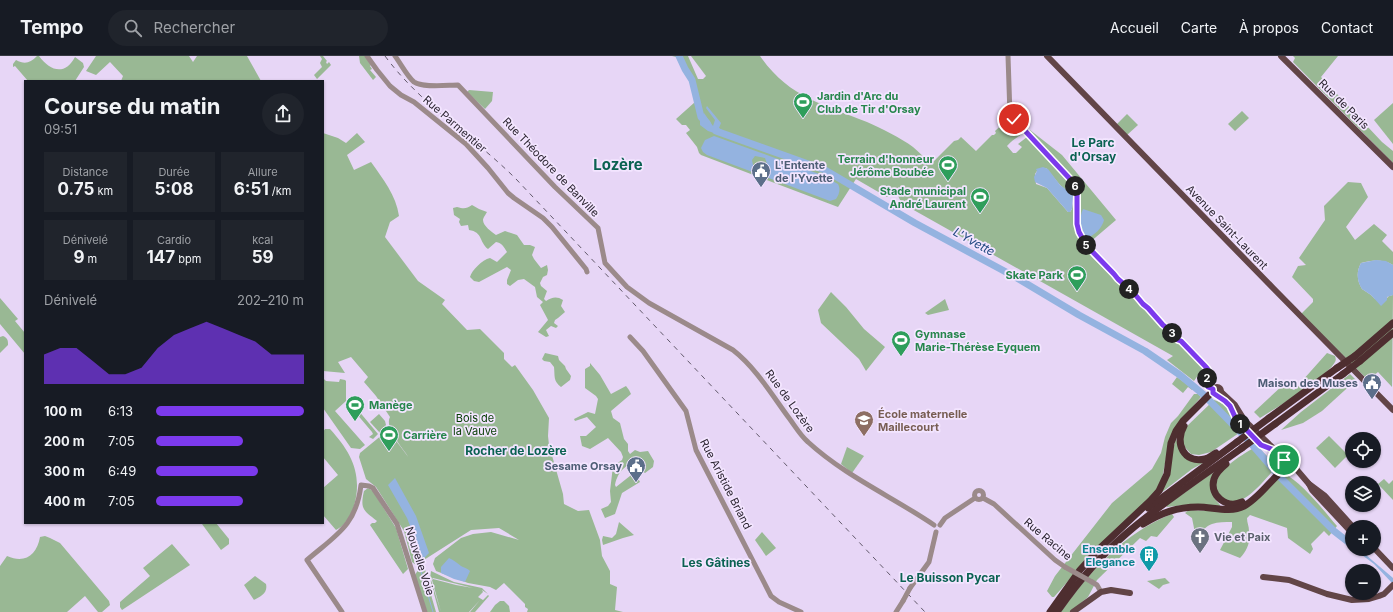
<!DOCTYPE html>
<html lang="fr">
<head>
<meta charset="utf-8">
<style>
  :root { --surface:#171b24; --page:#20242c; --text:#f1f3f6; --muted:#9ea1a6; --line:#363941; --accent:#7c3aed }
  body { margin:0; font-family:Inter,sans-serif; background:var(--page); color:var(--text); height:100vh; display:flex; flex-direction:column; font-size:15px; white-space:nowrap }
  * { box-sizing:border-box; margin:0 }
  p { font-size:13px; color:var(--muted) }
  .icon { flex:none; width:22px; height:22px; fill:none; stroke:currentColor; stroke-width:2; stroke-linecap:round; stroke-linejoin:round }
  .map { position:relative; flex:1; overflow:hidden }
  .side { position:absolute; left:24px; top:24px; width:300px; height:444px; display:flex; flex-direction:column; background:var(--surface); border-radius:0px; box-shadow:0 1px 3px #0004 }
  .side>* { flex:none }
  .tools { position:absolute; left:1345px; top:376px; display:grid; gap:8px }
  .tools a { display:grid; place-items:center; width:36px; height:36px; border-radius:50%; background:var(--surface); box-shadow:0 1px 3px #0004; font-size:20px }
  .pin { position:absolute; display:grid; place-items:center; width:34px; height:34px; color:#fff; margin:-17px; border:2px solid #fff; border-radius:50%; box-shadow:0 1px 4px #0007 }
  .km { position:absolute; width:20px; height:20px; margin:-10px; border-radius:50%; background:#222; color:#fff; font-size:11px; line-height:20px; text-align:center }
  .round { display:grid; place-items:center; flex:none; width:42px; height:42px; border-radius:21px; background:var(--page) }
  .headline { display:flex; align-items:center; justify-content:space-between; height:68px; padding:0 20px }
  h1 { font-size:22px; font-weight:700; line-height:30px }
  .metrics { display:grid; grid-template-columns:repeat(3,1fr); gap:6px; height:68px; padding:4px 20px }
  .metrics div { display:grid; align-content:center; border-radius:0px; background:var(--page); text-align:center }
  .metrics b { font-size:17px; font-weight:700 }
  .metrics small { font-size:11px; font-weight:400 }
  .metrics p { font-size:11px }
  .chart { height:112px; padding:8px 20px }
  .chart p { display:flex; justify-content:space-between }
  .chart svg { width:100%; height:72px; margin-top:4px; fill:var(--accent); opacity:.7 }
  ul { padding:0 20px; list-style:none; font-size:13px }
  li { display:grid; grid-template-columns:64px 48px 1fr; align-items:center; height:30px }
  li i { height:10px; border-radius:5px; background:var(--accent) }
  header { display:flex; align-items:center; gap:24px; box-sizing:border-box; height:56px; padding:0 20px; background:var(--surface); border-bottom:1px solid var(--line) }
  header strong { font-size:19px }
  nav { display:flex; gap:22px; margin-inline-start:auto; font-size:14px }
  .search { width:280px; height:36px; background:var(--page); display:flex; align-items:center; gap:10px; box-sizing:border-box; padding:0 14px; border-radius:22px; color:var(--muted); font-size:15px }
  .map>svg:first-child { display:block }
  .green { fill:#99b894; fill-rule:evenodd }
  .water { fill:#94b3e0; fill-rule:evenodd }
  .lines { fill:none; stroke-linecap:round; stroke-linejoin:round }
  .stream { stroke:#94b3e0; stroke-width:1 }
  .river { stroke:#94b3e0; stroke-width:7 }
  .minor { stroke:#9b8a8a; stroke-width:5 }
  .major { stroke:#624547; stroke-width:6 }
  .highway { stroke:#4e2e30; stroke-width:7 }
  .rail { stroke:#635a6c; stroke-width:1; stroke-dasharray:5 5; stroke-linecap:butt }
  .minor-bridge { stroke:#9b8a8a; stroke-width:5 }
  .highway-bridge { stroke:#4e2e30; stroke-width:7 }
  .route-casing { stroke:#fff; stroke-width:8 }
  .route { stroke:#7c3aed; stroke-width:5 }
  .labels { text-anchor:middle; stroke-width:3.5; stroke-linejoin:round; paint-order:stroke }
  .leisure-label { font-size:11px; font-weight:bold; fill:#27864d; stroke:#f3e5ff; text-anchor:start }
  .street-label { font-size:11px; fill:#2c2632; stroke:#f3e5ff }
  .service-label { font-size:11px; font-weight:bold; fill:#4e5e75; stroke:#f3e5ff; text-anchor:end }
  .education-label { font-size:11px; font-weight:bold; fill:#785e54; stroke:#f3e5ff; text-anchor:start }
  .park-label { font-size:11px; fill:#033b00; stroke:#f3e5ff }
  .worship-label { font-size:11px; font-weight:bold; fill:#5b616d; stroke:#f3e5ff; text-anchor:start }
  .culture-label { font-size:11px; font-weight:bold; fill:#0d838f; stroke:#f3e5ff; text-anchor:end }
  .neighbourhood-label { font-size:12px; font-weight:bold; fill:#0b6252; stroke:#f3e5ff }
  .water-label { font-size:12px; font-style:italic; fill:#244b83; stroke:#f3e5ff }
  .district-label { font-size:15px; font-weight:bold; fill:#0b6252; stroke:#f3e5ff }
</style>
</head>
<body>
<header>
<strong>Tempo</strong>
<div class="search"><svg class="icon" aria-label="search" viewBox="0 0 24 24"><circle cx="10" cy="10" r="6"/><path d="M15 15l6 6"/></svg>Rechercher</div>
<nav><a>Accueil</a><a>Carte</a><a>À propos</a><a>Contact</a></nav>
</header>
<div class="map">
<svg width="1393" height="556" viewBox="0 0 1393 556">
  <rect width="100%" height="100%" fill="#e7d6f6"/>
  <g class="green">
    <path d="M37,0H39C50,15 65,20 75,1L83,7L84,11L75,25H28L15,10L13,11V8L16,4C25,9 30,7 37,0Z"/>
    <path d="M96,0H189L193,6L197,0H247L261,25H121L123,20L110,6L96,19L86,15Z"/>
    <path d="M320,0H323L327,5L326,6L327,8L329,6L331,9L317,23L314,19L322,11L320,7L322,3Z"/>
    <path d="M359,0H365L371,9L370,10L372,13L370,14L376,21L373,24L360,7Z"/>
    <path d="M672,0H688L698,23H703L706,20L691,0H760C788,41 824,49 867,66C881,72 901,82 913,91C919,96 925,102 931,108L954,85L958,84L961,81L976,95L992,79H994L996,77L995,75L1007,64L1012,65L1023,77C1017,82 1012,84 1007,90L1013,97H1016L1022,91L1018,88L1027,81L1070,126L1075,139L1074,168L1076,177L1092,201L1203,312L1194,325L1167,304L1173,300L903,148C899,144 899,139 894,135L887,141L856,123L838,151L701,99L699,97L697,91L686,77L690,74L686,69H682L676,63L695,46L690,24L681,7L679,6L676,1ZM1046,112L1060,129L1074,141L1072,153L1070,156H1068L1047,132L1036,128L1035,118L1037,115Z"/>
    <path d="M1293,0H1338L1321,21L1382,86L1393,95V107L1293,6L1295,2Z"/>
    <path d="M469,34L493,36L492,45L485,53L467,36Z"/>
    <path d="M1393,47V88L1374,64Z"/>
    <path d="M1242,55L1249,62L1235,75L1228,68Z"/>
    <path d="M1127,58L1138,69L1127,79L1117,68Z"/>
    <path d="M1030,74L1062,99L1116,164L1089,187C1074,170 1086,153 1078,135C1071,116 1044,91 1030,76Z"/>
    <path d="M323,77L338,82L346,87L357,77L365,86L347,99L354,114L371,106C383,123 396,139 399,160L390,166L385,181L418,225L445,244L442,248L467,274L480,273L504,297V303L512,311L515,309L533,334L549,362L548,380L549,389L563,438L564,448L578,455L589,454L600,484L602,500L610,515V528L617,531L615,554L623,556H527L528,553L525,551V548L504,527L496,534L490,531L468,527L436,515L433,508L435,502L461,482L473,478L491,476L519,484L499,472L471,474L416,509L412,506L404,475L376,431L366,423L359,401L360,397L388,374L409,402C403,392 384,372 390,361L376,340L364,326L368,321L351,301L338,306L345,317L323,315Z"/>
    <path d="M1348,126L1361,127L1368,141L1346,171L1355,184L1374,168L1387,179L1382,185L1393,196V209C1382,203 1373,204 1361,207C1356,216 1357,225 1362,233L1371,239L1375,243L1387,242L1389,240L1393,239L1392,331L1378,316L1372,321H1365L1301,258L1313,246V243L1292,221L1298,210L1306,209L1299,202L1325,164L1324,150Z"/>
    <path d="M472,149L479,153L487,156C486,158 483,162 483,164C483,170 492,176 496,179L505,175L517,179L524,189H530L535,191L532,199L534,203L541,212L547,209L548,214L547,219L543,221L540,227L541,230L547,235L544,243L546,245C552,241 557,240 563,244L561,250L565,256L558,262L555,264L554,267L558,270L556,272L551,270L546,274L549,280L546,281L538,276L548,264L547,262L540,249L543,246L537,241L535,231L524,223L518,224L510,230L507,228V224L511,214L507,211L479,226L474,225L470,221C472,214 482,204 490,202L497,206L507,196C504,191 502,187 496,186L488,193C479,186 483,176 469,174L468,169L461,170L459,166L460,163L454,159L453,152L457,151C464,153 466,153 472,149Z"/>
    <path d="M831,236L846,251L864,273L885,291L866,315L859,303L821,267L818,254Z"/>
    <path d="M0,242L18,263L15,265L25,277V298L0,268Z"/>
    <path d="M945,243L949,254L928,259L925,257Z"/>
    <path d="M3,280C8,282 8,285 8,289L0,297V281Z"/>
    <path d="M545,297L558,300L559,304L565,310L566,313L571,320L570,324L561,331C553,325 555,320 554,311L550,306L544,305L542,303Z"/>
    <path d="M1327,297L1335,300C1336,303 1336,304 1335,306C1328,320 1275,353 1260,362L1254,356L1283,329L1294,334L1302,327V325Z"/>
    <path d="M590,307L600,319L611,338L626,330L629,334L631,338L611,355L613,362L620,367L624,383L628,388V395L630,398L635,394L640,396L648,395L654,405L653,411L645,417L642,415L639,410L640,403H638C626,410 618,414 615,429L616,431L635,416L640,426L622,437L615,458L605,462L601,453L608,450L611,446L610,435L613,410L622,404L623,401L621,396L608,382L590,393L582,390L580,380H586L596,371L587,361L575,365L574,363L588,356L595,358L598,343L596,340L585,332V313L590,310Z"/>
    <path d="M1350,318L1356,324L1322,355L1303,367L1281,374L1301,356Z"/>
    <path d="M1177,321L1193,333L1192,334L1188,331L1183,337L1172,328Z"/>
    <path d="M323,322L326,325L339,326L340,323L345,324L346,325V345L335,355L365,389L360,393L351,392L323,352Z"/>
    <path d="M1194,338H1198L1201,341L1177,369L1170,382L1162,423L1160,429L1153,439L1069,524L1054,541H1052L1047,535L1055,520L1112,447L1152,413L1161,397L1165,381L1171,367L1178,360Z"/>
    <path d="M1214,344C1222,345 1244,364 1245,373L1211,396L1199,399L1191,398L1182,388L1185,372Z"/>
    <path d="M353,348L378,378L373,383L369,381L373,378L372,376L350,350Z"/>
    <path d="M379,358L385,365L386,369L380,377L370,366Z"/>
    <path d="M325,373H330C351,396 363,418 354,450C351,459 345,470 336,474L323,459V432L338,419L323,401V376Z"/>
    <path d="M1329,380L1348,399L1335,412L1316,392Z"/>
    <path d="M1176,382L1179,393L1203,405V407L1192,413L1161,437Z"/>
    <path d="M1257,390L1277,410C1269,419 1249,445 1236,445C1232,446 1227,444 1223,443C1220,439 1216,435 1216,429C1217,412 1244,398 1257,390Z"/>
    <path d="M847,391L864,400L852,417L841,408Z"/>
    <path d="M1212,417L1214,418V442L1220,449V450L1185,449L1167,451L1166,450Z"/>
    <path d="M1283,417C1303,427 1323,454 1337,470L1329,480L1324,475L1311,488L1313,493L1310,498L1288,482L1287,472L1250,459L1247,462C1247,467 1249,470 1249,475C1251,485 1247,495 1240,502L1220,494L1232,471V466C1225,466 1218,466 1212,468C1205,470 1203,477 1195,477L1192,462L1185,457L1189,454L1234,456Z"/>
    <path d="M1384,423L1389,428L1393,424V444L1378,428Z"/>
    <path d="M368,432L373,435L396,472L408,513L403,518L370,469L372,467H375L377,465C363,454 360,453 364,435Z"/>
    <path d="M1172,458L1174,461L1157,481L1151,480L1146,485L1140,482L1097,524L1088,541L1075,552L1077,556H1061C1090,515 1125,476 1172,458Z"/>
    <path d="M619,466L634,479L623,482L603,489L602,484L603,480L612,482L616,478Z"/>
    <path d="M204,467H216L229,483V488L221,494L202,468Z"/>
    <path d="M762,476L776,492L766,500L755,484Z"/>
    <path d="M45,480L50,482L60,487L109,545L110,549L102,556H98L85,540L67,556H0V510L7,500C25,508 37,499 40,481Z"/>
    <path d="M172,488L190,509L122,554L120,551V546L150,520L143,512Z"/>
    <path d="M425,513L429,532L436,556H427L415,519L418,514Z"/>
    <path d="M431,515L454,526L482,532L488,538L482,534L483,536L478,541L483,544L488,539L489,540L475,556H470L480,544L469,556H441L432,524L433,523L456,529L473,532L433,522L431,524L441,556H439L430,523Z"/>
    <path d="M255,520L266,528C268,537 261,540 254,544L244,529Z"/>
    <path d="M1165,522L1170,527L1163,529L1159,533L1147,525Z"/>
    <path d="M500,545H504L509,550L510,556H490L495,549Z"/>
  </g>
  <g class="water">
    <path d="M707,50L721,67L719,72L722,74L725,79L723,80L708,75L700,69V62L704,57L713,70L715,64L706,52Z"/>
    <path d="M714,80L819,118L838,128C841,134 839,138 836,143L830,145L707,99L703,96L701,92L705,84ZM755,100L765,102L767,108L766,110L760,113L753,109L752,104Z"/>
    <path d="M1043,111L1048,113L1060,129L1073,139L1072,153L1070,156H1068L1047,132L1035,126L1034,121L1037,115L1036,113Z"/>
    <path d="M1083,153L1101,159L1104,164C1102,172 1095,179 1087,182C1080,176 1079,161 1083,153Z"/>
    <path d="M1376,204L1386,205L1393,209V239L1387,241V244L1381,250L1371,239L1362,233C1357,225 1356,216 1361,207Z"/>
    <path d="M395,422L416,460L429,497L423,503L407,462L388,429Z"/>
    <path d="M1354,493H1359L1393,522V528L1374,508Z"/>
    <path d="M449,502C454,504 457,507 461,510C465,512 467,512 470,515L465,526L454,523L441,517V511Z"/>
  </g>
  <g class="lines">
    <g class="stream">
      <path d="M419,507L418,505L422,501"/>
      <path d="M421,515L433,556"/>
    </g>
    <g class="river">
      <path d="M679,0L685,13L692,24L701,61L707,67"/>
      <path d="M716,75L825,114L915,167L1017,222L1079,259L1145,295L1180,319L1204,339L1248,384L1281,422L1334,475L1352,489"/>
    </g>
    <g class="minor">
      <path d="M367,0L377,14L390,30L401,39L414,46L466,88L488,112L508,137L514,142L543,162L552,171L586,213L587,216"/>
      <path d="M395,0C401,8 407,20 414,26C422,32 448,29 458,29L555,131L598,172L605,207L627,231L649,247L733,294C756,312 772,339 789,362C795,370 800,379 808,386C845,420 893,441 934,469"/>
      <path d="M1008,0L1010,59L1071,124C1083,146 1072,162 1082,183L1118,223L1133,236L1136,242L1148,252L1178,284L1181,285L1206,311L1209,316L1206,328L1209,332L1213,333"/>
      <path d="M630,281L643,295L686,355L696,394L771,540L779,546L801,556"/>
      <circle cx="979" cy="439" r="4.5"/>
      <path d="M983,442L994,448L1055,504L1065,511"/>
      <path d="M940,469L945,462L975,442"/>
      <path d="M1092,526L1097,529L1101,536"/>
      <path d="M910,532L929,506L936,476"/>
      <path d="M342,556L307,504C336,479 356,470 361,429L369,430L373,432L397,468L425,556"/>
      <path d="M896,556L903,545"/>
    </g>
    <g class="major">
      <path d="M1047,0L1273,232L1393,354"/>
      <path d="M1281,0L1393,111"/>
      <circle cx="1217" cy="335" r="4"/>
      <path d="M1220,335L1235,349L1245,365L1272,391L1280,401L1283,407"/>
      <path d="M1217,339L1230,350L1236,363L1261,389L1272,394"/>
      <circle cx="1287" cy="408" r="4"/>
      <path d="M1291,407L1309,428L1325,440L1353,471"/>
      <path d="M1309,428L1312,434L1352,477"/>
      <path d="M1374,492L1393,512"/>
      <path d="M1263,521L1289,524L1327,538L1352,544L1369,543L1379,540L1384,538L1393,529"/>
      <path d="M1073,556L1101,536L1111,534L1130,537"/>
    </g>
    <g class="highway">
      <path d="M1355,300L1393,267"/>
      <path d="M1360,305L1393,277"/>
      <path d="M1269,362L1337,312"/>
      <path d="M1275,368L1343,318"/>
      <path d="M1184,370C1174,387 1184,408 1205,403C1209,402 1212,399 1216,397"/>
      <path d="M1226,408C1221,412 1216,417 1214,423C1209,440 1227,453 1242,446"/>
      <path d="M1148,452L1237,386"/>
      <path d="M1143,468C1161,457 1177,451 1198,451C1213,451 1230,457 1244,450C1258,443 1270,425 1282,415"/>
      <path d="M1050,556L1080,514L1099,493L1150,445L1159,435L1167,418L1171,387L1176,375L1183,365L1209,339"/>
      <path d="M1057,556C1077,527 1100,500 1127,477C1163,446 1203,420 1242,392"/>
    </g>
    <path class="rail" d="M385,0C421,49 473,80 516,123L925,556"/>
    <g class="minor-bridge">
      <path d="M1065,511L1092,526"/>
      <path d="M903,545L910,532"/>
    </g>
    <g class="highway-bridge">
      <path d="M1337,312L1355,300"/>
      <path d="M1343,318L1360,305"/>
      <path d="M1237,386L1269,362"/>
      <path d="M1242,392L1275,368"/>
    </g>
  </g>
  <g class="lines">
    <g class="route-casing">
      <path id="route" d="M1014,63L1071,124L1077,137V168L1079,176L1086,189L1114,218L1118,223L1133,236L1143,248L1148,252L1163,269L1173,277L1178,284L1181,285L1206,311C1211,316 1209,320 1206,326L1208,331L1213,333V337L1225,345L1230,350L1236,363L1261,389L1274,394L1280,402L1283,407L1284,404"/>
    </g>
    <use href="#route" class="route"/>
  </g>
  <defs>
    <g id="stadium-pin" transform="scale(1)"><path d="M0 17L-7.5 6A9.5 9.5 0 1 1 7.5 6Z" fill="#2e9e5b" stroke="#f3e5ff"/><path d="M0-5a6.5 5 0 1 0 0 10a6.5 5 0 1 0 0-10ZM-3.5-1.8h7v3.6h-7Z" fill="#fff"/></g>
    <g id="civic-pin" transform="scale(1)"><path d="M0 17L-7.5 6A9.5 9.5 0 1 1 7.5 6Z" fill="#5c6f8a" stroke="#f3e5ff"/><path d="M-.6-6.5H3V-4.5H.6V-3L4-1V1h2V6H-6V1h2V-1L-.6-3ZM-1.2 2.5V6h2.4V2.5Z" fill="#fff"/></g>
    <g id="school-pin" transform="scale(1)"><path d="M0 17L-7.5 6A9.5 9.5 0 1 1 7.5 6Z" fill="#8d6e63" stroke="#f3e5ff"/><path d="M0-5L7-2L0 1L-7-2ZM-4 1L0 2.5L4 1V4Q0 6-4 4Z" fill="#fff"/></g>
    <g id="church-pin" transform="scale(1)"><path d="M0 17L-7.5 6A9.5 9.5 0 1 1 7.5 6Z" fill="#6b7280" stroke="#f3e5ff"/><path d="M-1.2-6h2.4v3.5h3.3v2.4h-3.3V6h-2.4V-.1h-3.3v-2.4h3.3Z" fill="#fff"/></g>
    <g id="building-pin" transform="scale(1)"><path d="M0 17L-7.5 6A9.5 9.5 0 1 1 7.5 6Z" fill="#0f9aa8" stroke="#f3e5ff"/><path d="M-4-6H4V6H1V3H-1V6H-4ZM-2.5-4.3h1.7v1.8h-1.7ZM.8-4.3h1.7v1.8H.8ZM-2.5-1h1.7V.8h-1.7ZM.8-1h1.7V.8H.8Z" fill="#fff"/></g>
  </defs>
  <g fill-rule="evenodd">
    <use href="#stadium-pin" x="803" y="46"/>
    <use href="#stadium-pin" x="948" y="109"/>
    <use href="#civic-pin" x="761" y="115"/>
    <use href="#stadium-pin" x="980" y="141"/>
    <use href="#stadium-pin" x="1077" y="219"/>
    <use href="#stadium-pin" x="901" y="284"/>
    <use href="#civic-pin" x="1372" y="327"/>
    <use href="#stadium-pin" x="355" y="349"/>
    <use href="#school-pin" x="864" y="364"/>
    <use href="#stadium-pin" x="389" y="379"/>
    <use href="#civic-pin" x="636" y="410"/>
    <use href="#church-pin" x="1200" y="481"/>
    <use href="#building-pin" x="1149" y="499"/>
  </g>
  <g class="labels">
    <g class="leisure-label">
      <text x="817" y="44">Jardin d'Arc du<tspan x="817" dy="13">Club de Tir d'Orsay</tspan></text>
      <text x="934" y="107" text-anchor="end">Terrain d'honneur<tspan x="934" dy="13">Jérôme Boubée</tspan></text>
      <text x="966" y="139" text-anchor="end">Stade municipal<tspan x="966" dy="13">André Laurent</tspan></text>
      <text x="1063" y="223" text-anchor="end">Skate Park</text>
      <text x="915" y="282">Gymnase<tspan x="915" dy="13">Marie-Thérèse Eyquem</tspan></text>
      <text x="369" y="353">Manège</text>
      <text x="403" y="383">Carrière</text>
    </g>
    <g class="street-label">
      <text transform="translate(1344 48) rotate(45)" y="4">Rue de Paris</text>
      <text transform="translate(455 68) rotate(41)" y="4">Rue Parmentier</text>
      <text transform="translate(551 111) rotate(46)" y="4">Rue Théodore de Banville</text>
      <text transform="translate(1227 171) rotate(46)" y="4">Avenue Saint-Laurent</text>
      <text transform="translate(790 345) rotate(54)" y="4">Rue de Lozère</text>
      <text transform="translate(726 428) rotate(63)" y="4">Rue Aristide Briand</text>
      <text transform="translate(1048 483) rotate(40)" y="4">Rue Racine</text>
      <text transform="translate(420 505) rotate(72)" y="4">Nouvelle Voie</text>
    </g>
    <g class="service-label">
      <text x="775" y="113" text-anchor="start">L'Entente<tspan x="775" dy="13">de l'Yvette</tspan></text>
      <text x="1358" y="331">Maison des Muses</text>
      <text x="622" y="414">Sesame Orsay</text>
    </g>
    <g class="education-label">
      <text x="878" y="362">École maternelle<tspan x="878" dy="13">Maillecourt</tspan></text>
    </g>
    <g class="park-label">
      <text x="475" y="366">Bois de<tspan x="475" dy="13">la Vauve</tspan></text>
    </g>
    <g class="worship-label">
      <text x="1214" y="485">Vie et Paix</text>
    </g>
    <g class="culture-label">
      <text x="1135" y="497">Ensemble<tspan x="1135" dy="13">Elegance</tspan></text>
    </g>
    <g class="neighbourhood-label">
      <text x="1093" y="91">Le Parc<tspan x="1093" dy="14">d'Orsay</tspan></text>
      <text x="516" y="399">Rocher de Lozère</text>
      <text x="716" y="511">Les Gâtines</text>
      <text x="950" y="526">Le Buisson Pycar</text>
    </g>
    <g class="water-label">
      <text transform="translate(974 186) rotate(29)" y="4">L'Yvette</text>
    </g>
    <g class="district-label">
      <text x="618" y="114">Lozère</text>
    </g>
  </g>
</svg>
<div class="tools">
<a><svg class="icon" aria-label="locate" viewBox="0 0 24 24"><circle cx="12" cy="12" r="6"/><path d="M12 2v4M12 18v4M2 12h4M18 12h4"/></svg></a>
<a><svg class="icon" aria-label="layers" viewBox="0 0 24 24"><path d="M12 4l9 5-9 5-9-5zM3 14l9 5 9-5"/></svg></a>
<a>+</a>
<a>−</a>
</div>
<div class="pin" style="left:1284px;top:404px;background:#1e9e55"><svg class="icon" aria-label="arrive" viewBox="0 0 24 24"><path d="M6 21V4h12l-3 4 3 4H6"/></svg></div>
<div class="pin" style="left:1014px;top:63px;background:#d93025"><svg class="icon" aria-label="check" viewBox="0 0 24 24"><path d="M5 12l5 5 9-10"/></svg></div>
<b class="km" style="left:1240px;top:368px">1</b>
<b class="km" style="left:1207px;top:322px">2</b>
<b class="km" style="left:1172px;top:277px">3</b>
<b class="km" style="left:1129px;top:233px">4</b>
<b class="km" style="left:1086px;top:189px">5</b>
<b class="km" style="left:1075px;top:130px">6</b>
<section class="side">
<div class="headline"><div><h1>Course du matin</h1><p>09:51</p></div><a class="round"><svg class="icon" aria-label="share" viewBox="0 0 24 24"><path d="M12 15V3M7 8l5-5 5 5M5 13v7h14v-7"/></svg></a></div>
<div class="metrics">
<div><p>Distance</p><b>0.75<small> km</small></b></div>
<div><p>Durée</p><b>5:08</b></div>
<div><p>Allure</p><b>6:51<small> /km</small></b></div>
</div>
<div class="metrics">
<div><p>Dénivelé</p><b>9<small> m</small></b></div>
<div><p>Cardio</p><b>147<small> bpm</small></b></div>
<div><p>kcal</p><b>59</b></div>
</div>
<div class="chart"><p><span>Dénivelé</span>202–210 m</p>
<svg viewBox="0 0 160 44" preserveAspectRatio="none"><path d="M0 44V26L10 22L20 22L30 30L40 38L50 38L60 34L70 22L80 14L90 10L100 6L110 10L120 14L130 18L140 26L150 26L160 26V44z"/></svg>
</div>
<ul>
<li><b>100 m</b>6:13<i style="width:100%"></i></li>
<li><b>200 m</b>7:05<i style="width:59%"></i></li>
<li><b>300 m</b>6:49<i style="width:69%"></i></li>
<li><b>400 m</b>7:05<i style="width:59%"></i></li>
</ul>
</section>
</div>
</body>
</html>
